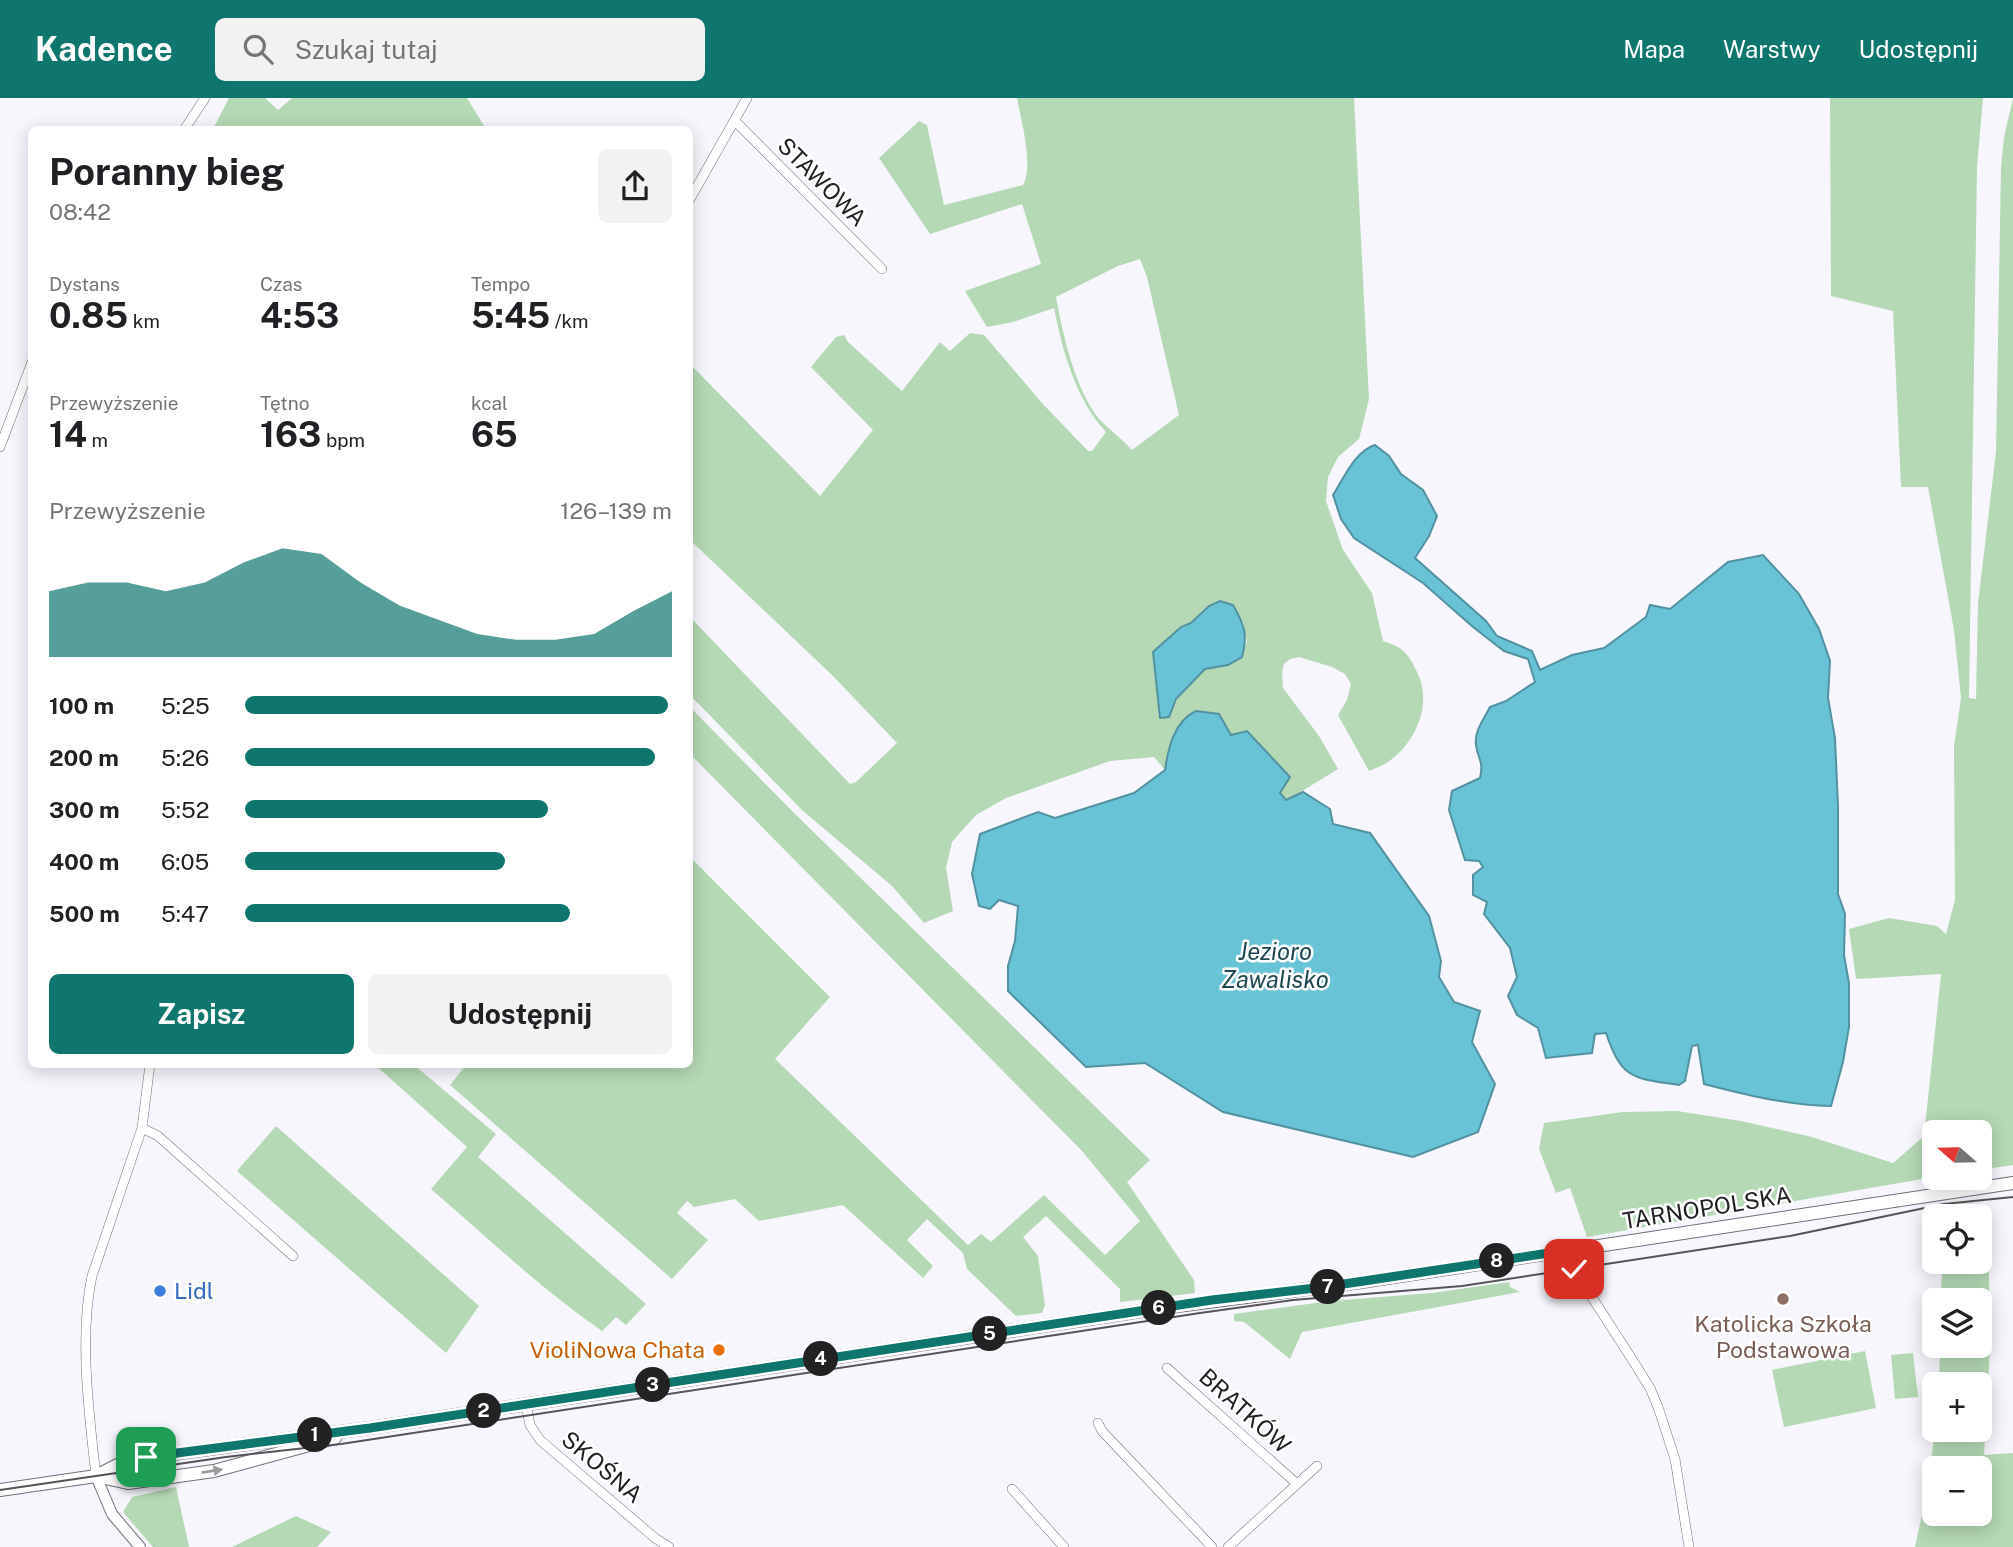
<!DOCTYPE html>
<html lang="pl">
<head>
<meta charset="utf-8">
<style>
  :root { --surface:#fff; --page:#f2f2f2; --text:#202124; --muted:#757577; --accent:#0f766e }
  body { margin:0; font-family:"Public Sans",sans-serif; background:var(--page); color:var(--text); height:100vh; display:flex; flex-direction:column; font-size:26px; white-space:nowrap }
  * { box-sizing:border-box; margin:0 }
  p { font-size:23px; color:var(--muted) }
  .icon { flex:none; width:38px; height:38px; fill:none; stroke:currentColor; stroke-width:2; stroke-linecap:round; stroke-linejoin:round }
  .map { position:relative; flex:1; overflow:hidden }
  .panel { position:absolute; left:28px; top:28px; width:665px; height:942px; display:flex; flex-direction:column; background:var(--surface); border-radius:10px; box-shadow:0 4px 18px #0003 }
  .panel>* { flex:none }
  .needle { width:46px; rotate:290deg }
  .fabs { position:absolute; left:1922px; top:1022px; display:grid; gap:14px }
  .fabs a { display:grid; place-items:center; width:70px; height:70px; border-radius:10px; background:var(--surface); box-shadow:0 4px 18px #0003; font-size:35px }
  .pin { position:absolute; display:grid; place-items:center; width:60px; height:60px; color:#fff; margin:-30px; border-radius:14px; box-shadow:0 4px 10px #0006 }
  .km { position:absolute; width:35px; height:35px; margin:-18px; border-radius:50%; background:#222; color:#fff; font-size:19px; line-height:35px; text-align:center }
  .round { display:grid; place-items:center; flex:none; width:74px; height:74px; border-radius:10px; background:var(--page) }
  .headline { display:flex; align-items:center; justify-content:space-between; height:119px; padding:0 21px }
  h1 { font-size:38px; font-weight:700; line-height:52px }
  .metrics { display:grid; grid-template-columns:repeat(3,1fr); gap:10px; height:119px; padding:7px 21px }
  .metrics div { display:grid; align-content:center }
  .metrics b { font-size:35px; font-weight:700 }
  .metrics small { font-size:19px; font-weight:400 }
  .metrics p { font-size:19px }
  .chart { height:196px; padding:14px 21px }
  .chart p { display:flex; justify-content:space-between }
  .chart svg { width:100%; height:126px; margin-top:7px; fill:var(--accent); opacity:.7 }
  .action { display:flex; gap:14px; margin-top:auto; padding:14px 21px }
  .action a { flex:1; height:80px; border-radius:10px; background:var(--accent); color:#fff; font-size:28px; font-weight:700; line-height:80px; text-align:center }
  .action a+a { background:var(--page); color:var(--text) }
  ul { padding:0 21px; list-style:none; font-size:23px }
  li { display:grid; grid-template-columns:112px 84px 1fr; align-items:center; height:52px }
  li i { height:18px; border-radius:9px; background:var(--accent) }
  header { display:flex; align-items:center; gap:42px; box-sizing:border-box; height:98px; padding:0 35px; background:var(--accent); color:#fff }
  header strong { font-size:33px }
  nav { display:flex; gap:38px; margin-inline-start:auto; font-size:24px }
  .search { width:490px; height:63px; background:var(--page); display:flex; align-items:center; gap:18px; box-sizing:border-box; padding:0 24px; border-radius:10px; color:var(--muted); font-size:26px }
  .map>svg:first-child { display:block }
  .green { fill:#b5d9b4; fill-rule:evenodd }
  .water { fill:#68c3d6; stroke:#5292a0; stroke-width:2 }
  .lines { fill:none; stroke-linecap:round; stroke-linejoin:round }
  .minor-casing { stroke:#706e78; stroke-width:10 }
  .tertiary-casing { stroke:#706e78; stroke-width:12 }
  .secondary-casing { stroke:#706e78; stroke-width:14 }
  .minor { stroke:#fff; stroke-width:9 }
  .tertiary { stroke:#fff; stroke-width:10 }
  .secondary { stroke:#fff; stroke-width:12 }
  .tram { stroke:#555459; stroke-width:2 }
  .oneway { fill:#9b9a9c }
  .route-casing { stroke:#fff; stroke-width:14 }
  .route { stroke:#0f766e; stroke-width:9 }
  .shop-dot { fill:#3f7fe0; stroke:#fff; stroke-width:2.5 }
  .education-dot { fill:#8d6e63; stroke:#fff; stroke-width:2.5 }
  .food-dot { fill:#e8710a; stroke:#fff; stroke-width:2.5 }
  .labels { text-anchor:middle; stroke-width:5; stroke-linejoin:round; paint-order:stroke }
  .street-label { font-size:23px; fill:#201f23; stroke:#fff }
  .shop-label { font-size:23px; fill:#366cbe; stroke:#fff; text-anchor:start }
  .education-label { font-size:23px; fill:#785e54; stroke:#fff }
  .food-label { font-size:23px; fill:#c56008; stroke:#fff; text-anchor:end }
  .water-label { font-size:24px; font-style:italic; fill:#1e4851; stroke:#fff }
</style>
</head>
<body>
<header>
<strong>Kadence</strong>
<div class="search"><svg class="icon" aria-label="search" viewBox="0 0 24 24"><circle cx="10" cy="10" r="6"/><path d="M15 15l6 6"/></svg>Szukaj tutaj</div>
<nav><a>Mapa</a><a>Warstwy</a><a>Udostępnij</a></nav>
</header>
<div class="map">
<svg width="2013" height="1449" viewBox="0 0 2013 1449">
  <rect width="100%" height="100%" fill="#f7f6fd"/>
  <g class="green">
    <path d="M229,0H265L278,12L292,0H467L486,31H213Z"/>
    <path d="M1017,0H1354L1369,301L1359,341L1338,359L1328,379L1326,403L1343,452L1372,495L1383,543C1403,549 1408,555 1417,574C1433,605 1416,645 1388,664C1382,668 1375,670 1369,673L1338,617L1347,602L1351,586L1345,576L1332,569L1299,559L1290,561L1284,566L1282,574L1283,590L1319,638L1338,671L1286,703L1231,637L1169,647L1165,672L1154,659L1110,663L1006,700L976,717L952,744L946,770L953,813L924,825L892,788L803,713L690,597V519L850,686L856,684L897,645L833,578L690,442V266L820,398L873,332L811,269L836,239L844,237L848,244L902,293L940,244L950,253L970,235L984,237L1042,305L1088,353H1092L1106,334C1076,302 1062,252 1054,210L1013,224L987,229L965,193L1041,166L1022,106L930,136L879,60L919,23L927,27L944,107L1023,87C1034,68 1021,22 1017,0ZM1140,161L1147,179L1179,317L1132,352C1122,341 1110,332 1100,322C1075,292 1063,237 1056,199L1118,168ZM1209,508L1243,524L1247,543L1242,559L1228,567L1205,571L1160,620L1153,554L1181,529L1191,525Z"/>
    <path d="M1830,0H1983L1977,69L1969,600L1976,601L1978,505L1996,354L2001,70L2004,39L2013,0V1067L1979,1072V1034H1934V1079L1587,1139L1570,1090L1556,1095L1539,1051L1544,1025L1623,1014L1677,1013L1741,1023L1812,1039L1893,1065L1924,1038L1941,876L1856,881L1849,831L1889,820L1937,828L1946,836L1955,802L1954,648L1961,600L1954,532L1928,389H1901L1893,213L1831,198Z"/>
    <path d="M690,609L793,714L1150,1062L1127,1084L1194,1182L1195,1195L1120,1204V1191L1046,1118L1023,1139L1038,1158L1045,1207L1042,1215L1016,1218L967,1171L963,1155L927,1121L907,1142L933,1168L923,1180L843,1107L759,1123L735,1101L694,1109L687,1103L677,1115L708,1142L672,1181L450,987L467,966H690V759L830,899L775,961L968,1147L981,1136L991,1144L1044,1097L1105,1157L1140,1123L1082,1053L690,656Z"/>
    <path d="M374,966H413L496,1036L478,1059L646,1206L626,1227L616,1219L602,1233C541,1191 487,1139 431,1091L467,1049Z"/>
    <path d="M276,1028L479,1208L446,1255L237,1073Z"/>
    <path d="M1988,1108L1990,1250L1984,1357L2013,1355V1449H1915L1927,1394L1935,1332H1979V1286H1939L1940,1248H1979V1202H1941L1942,1164H1979V1118H1943L1941,1111ZM1934,1370H1979V1416H1934Z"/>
    <path d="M1509,1184L1510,1189L1520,1194L1302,1234L1290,1261L1244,1224L1234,1223V1216L1330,1203L1432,1195Z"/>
    <path d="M1865,1253L1876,1310L1784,1329L1772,1272Z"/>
    <path d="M1913,1255L1918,1299L1895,1301L1891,1257Z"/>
    <path d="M176,1389L189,1449H153L123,1414L132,1399Z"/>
    <path d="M296,1418L331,1434L317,1449H232Z"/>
  </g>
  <g class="water">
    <path d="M1375,347L1389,358L1401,376L1423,392L1437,418L1429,438L1415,460L1486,523L1497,538L1532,553L1540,572L1572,557L1604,550L1646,519L1650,507L1670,511L1728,464L1763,457L1799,496L1819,531L1830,563L1828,600L1835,640L1838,708V796L1845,816L1844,857L1849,885V929L1843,964L1831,1008C1787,1007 1746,997 1704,986L1698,947L1692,948L1685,983L1679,987C1633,980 1622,982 1606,935L1595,936L1592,955L1546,960L1538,930L1517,917L1508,898L1517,879L1510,850L1484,816L1487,804L1473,797V777L1483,769L1479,763L1465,762L1449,712L1452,693L1480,680C1484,663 1478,662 1476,647C1474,633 1484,621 1490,609L1506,603L1535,584L1528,561L1504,553L1473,529L1423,485L1354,440L1341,421L1333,397C1344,380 1355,353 1375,347Z"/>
    <path d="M1220,503L1233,507C1245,528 1248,537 1242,559L1228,567L1205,571L1176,601L1169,619L1160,620L1153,554L1181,529L1191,525L1209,508Z"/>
    <path d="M1196,613L1219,616L1231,637L1247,633L1290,679L1280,695L1286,702L1303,694L1330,711L1333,726L1370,735L1429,818L1441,863L1439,879L1454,904L1480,913L1472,944L1495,986L1478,1034L1413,1059L1223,1014L1145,965L1086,969L1008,893V868L1015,843L1018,808L999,802L990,811L979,808L972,776L980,736L1038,714L1055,720L1134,695L1165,672C1168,651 1174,623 1196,613Z"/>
  </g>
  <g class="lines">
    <g class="minor-casing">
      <g id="minor">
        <path d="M735,23L882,171"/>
        <path d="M184,32L205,0"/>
        <path d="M690,101L747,0"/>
        <path d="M0,349L32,264"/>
        <path d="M142,1030L158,1038L293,1158"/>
        <path d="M1562,1153L1628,1255L1650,1290L1658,1309L1675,1361L1689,1449"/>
        <path d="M1167,1270L1296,1385"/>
        <path d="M526,1307L530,1327L540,1342L655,1440L669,1449"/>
        <path d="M1098,1325L1102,1333L1212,1449"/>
        <path d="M96,1378C89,1317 79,1237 92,1178L142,1030L150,966"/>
        <path d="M1012,1391L1064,1449"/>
        <path d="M1228,1449L1317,1368"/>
      </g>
    </g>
    <g class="tertiary-casing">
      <path id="tertiary" d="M96,1378L112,1416L140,1449"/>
    </g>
    <g class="secondary-casing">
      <g id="secondary">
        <path d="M96,1378L128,1385L214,1373L335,1340"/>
        <path d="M0,1392L96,1378L127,1362L370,1330L1162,1210L1361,1184L2013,1085"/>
      </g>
    </g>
    <use href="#minor" class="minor"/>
    <use href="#tertiary" class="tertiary"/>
    <use href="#secondary" class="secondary"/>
    <path class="tram" d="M0,1392L226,1359L341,1346L1200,1215L1293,1202L1462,1188L1790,1138L1944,1106L2013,1099"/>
  </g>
  <defs><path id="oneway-solid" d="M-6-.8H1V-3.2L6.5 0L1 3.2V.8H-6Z" transform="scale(1.75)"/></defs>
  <use class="oneway" href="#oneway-solid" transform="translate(212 1373) rotate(-9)"/>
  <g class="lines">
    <g class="route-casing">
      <path id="route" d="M146,1359L370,1330L1212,1202L1324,1189L1562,1153L1574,1171"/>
    </g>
    <use href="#route" class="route"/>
  </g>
  <circle class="shop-dot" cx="160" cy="1193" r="7"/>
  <circle class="education-dot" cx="1783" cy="1201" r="7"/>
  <circle class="food-dot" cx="719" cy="1252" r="7"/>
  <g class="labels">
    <g class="street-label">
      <text transform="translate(822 84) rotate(45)" y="8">STAWOWA</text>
      <text transform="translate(1707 1110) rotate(-9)" y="8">TARNOPOLSKA</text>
      <text transform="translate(1245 1313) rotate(42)" y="8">BRATKÓW</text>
      <text transform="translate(602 1369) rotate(40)" y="8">SKOŚNA</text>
    </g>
    <g class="shop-label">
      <text x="174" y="1201">Lidl</text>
    </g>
    <g class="education-label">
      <text x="1783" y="1234">Katolicka Szkoła<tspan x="1783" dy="26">Podstawowa</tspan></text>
    </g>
    <g class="food-label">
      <text x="705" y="1260">VioliNowa Chata</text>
    </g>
    <g class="water-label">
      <text x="1275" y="862">Jezioro<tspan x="1275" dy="28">Zawalisko</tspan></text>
    </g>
  </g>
</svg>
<div class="fabs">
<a><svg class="needle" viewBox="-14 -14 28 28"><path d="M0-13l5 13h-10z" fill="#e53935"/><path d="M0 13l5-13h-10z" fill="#757577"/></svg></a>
<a><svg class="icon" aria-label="locate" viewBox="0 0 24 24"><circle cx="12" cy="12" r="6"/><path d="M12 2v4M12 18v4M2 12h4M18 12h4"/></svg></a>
<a><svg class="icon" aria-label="layers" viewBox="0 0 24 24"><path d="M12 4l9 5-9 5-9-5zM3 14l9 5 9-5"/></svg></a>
<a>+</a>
<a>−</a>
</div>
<div class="pin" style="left:146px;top:1359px;background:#1e9e55"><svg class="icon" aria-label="arrive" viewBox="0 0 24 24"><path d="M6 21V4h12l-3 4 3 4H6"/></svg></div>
<div class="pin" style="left:1574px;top:1171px;background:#d93025"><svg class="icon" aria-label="check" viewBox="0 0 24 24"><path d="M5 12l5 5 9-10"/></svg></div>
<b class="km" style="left:315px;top:1337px">1</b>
<b class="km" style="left:484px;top:1313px">2</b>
<b class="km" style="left:653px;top:1287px">3</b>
<b class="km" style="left:821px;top:1261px">4</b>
<b class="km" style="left:990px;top:1236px">5</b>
<b class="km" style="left:1159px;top:1210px">6</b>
<b class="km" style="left:1328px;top:1189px">7</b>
<b class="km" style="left:1497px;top:1163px">8</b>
<section class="panel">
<div class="headline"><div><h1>Poranny bieg</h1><p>08:42</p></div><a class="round"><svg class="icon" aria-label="share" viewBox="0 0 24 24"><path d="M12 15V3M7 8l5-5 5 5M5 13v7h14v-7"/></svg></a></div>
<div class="metrics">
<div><p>Dystans</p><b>0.85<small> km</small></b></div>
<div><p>Czas</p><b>4:53</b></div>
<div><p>Tempo</p><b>5:45<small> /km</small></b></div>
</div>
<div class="metrics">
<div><p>Przewyższenie</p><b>14<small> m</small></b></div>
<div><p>Tętno</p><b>163<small> bpm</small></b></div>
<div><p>kcal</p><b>65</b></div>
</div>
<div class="chart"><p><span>Przewyższenie</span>126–139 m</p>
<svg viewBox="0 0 160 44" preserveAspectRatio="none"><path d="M0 44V21L10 18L20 18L30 21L40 18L50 11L60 6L70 8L80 18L90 26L100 31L110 36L120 38L130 38L140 36L150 28L160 21V44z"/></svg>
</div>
<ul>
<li><b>100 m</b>5:25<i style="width:99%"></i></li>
<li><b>200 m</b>5:26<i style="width:96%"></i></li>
<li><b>300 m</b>5:52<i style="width:71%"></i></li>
<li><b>400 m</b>6:05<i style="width:61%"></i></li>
<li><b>500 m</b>5:47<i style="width:76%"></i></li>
</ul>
<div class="action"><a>Zapisz</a><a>Udostępnij</a></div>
</section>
</div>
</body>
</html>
